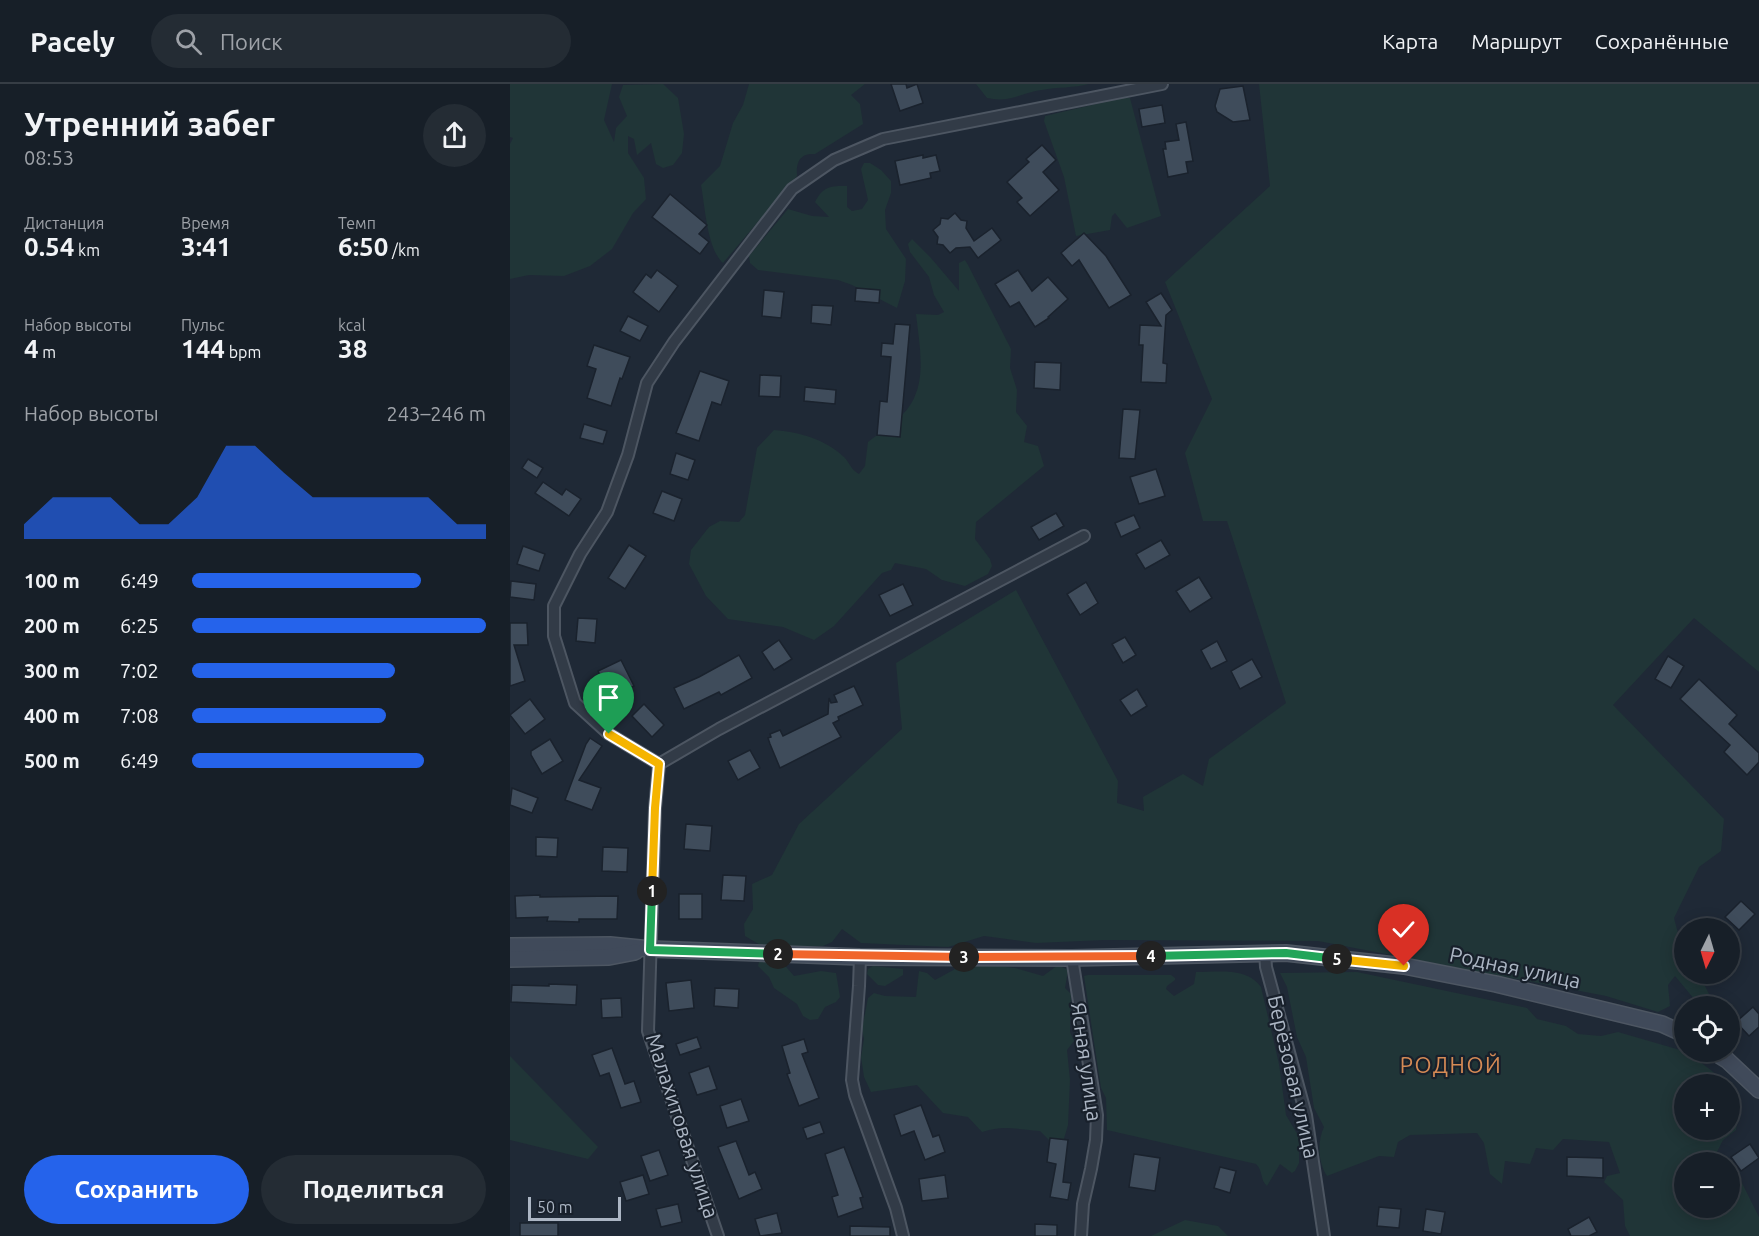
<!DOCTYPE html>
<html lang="ru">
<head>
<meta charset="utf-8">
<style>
  :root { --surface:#171f28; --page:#242c34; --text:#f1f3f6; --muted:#9ea2a8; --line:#363d45; --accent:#2563eb }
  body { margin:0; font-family:Ubuntu,sans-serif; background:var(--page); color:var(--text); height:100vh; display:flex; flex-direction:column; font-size:22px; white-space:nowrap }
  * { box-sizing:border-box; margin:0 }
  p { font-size:20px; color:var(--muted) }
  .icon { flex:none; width:33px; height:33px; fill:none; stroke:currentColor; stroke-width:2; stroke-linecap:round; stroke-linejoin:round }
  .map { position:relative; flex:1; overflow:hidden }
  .panel { display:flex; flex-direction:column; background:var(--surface); width:510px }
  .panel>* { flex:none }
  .needle { width:39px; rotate:185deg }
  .fabs { position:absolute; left:1164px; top:834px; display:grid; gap:12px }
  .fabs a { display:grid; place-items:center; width:66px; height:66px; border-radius:50%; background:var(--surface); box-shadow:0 3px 15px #0003,0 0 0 2px var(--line); font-size:30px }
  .scale { position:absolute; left:18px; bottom:15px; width:93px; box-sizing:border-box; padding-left:6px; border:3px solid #acb6c4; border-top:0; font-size:16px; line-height:21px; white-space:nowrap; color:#acb6c4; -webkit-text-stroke:4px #18202b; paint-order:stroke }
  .pin { position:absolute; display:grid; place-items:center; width:51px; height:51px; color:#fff; margin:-62px -26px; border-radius:50% 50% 50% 0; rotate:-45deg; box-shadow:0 0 6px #0007 }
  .pin .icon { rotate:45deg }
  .km { position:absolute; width:30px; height:30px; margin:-15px; border-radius:50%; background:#222; color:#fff; font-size:16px; line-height:30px; text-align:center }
  .round { display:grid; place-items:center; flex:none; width:63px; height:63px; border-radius:32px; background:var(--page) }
  .headline { display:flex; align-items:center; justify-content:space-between; height:102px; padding:0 24px }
  h1 { font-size:33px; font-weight:600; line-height:45px }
  .figures { display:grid; grid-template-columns:repeat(3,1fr); gap:9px; height:102px; padding:6px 24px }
  .figures div { display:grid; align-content:center }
  .figures b { font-size:26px; font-weight:600 }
  .figures small { font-size:16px; font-weight:400 }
  .figures p { font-size:16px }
  .chart { height:168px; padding:12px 24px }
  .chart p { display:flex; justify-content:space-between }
  .chart svg { width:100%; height:108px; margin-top:6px; fill:var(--accent); opacity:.7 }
  .cta { display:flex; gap:12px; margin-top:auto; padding:12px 24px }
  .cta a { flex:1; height:69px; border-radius:36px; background:var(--accent); color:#fff; font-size:24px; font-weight:600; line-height:69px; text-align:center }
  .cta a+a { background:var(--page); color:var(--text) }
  ul { padding:0 24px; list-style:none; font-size:20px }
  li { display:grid; grid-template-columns:96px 72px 1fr; align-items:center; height:45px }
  li i { height:15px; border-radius:8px; background:var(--accent) }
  header { display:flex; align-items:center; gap:36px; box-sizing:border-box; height:84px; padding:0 30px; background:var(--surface); border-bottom:2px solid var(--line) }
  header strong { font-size:28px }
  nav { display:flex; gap:33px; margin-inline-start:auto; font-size:21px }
  .search { width:420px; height:54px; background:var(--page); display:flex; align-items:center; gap:15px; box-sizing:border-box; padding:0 21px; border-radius:33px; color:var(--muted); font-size:22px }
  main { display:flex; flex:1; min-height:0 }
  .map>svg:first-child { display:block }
  .green { fill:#203537 }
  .building { fill:#3f4c5b; stroke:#1a222d; stroke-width:1.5 }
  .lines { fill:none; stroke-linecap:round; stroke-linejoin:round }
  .street-casing { stroke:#4d5662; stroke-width:14 }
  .secondary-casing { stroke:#4d5662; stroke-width:18 }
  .street { stroke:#323b47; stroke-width:10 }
  .secondary { stroke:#404a5a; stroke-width:15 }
  .split-1-casing { stroke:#fff; stroke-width:12 }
  .split-2-casing { stroke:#fff; stroke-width:12 }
  .split-3-casing { stroke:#fff; stroke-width:12 }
  .split-4-casing { stroke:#fff; stroke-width:12 }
  .split-5-casing { stroke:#fff; stroke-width:12 }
  .split-6-casing { stroke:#fff; stroke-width:12 }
  .split-1 { stroke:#f5b400; stroke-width:8 }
  .split-2 { stroke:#22a559; stroke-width:8 }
  .split-3 { stroke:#f0652b; stroke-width:8 }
  .split-4 { stroke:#f0652b; stroke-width:8 }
  .split-5 { stroke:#22a559; stroke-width:8 }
  .split-6 { stroke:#f5b400; stroke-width:8 }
  .labels { text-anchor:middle; stroke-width:4.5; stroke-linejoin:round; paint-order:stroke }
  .street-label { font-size:21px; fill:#acb6c4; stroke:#18202b }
  .neighbourhood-label { font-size:22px; letter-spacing:1.5px; fill:#d58a55; stroke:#18202b }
</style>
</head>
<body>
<header>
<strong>Pacely</strong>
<div class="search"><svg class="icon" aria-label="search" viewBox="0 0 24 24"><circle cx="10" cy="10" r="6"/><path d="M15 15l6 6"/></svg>Поиск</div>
<nav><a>Карта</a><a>Маршрут</a><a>Сохранённые</a></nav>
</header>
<main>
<section class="panel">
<div class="headline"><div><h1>Утренний забег</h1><p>08:53</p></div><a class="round"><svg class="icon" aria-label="share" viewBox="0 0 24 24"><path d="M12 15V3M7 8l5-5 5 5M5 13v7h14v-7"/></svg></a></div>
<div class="figures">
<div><p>Дистанция</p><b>0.54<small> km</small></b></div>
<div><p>Время</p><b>3:41</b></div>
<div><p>Темп</p><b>6:50<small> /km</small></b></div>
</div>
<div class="figures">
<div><p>Набор высоты</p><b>4<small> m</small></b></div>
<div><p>Пульс</p><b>144<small> bpm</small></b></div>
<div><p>kcal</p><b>38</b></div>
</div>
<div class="chart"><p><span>Набор высоты</span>243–246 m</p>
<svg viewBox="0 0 160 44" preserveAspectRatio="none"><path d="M0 44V38L10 27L20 27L30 27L40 38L50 38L60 27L70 6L80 6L90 17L100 27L110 27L120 27L130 27L140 27L150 38L160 38V44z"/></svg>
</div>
<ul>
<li><b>100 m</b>6:49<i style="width:78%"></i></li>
<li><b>200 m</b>6:25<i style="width:100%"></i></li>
<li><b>300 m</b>7:02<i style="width:69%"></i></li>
<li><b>400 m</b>7:08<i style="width:66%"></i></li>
<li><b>500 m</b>6:49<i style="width:79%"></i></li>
</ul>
<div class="cta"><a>Сохранить</a><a>Поделиться</a></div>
</section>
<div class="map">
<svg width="1249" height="1152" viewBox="0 0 1249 1152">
  <rect width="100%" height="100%" fill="#1f2936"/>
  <g class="green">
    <path d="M0,0H102L94,36L104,58L106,44L117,32L109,13L113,1L153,0L168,14L174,50L172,69L163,81L153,84L146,80L141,59L127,71L124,55L118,52V69L134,94L136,115L123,129L102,165L80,182L54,192L19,191L0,195V60L3,54L0,53Z"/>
    <path d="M239,0H355L341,11L350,20L353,40L305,70C289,69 286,79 287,92L213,179C197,165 195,122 191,101L210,82L223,39L233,21Z"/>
    <path d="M466,0H579C564,4 548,3 532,6C510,9 501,19 477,14Z"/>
    <path d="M749,0H1249V588L1184,534L1103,621L1214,735L1211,767L1189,783L1164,834L1174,872V890H1189L1205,922H1190L1165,892L1158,901L1160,922L1148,928L1096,912L808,857L594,856L526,859L474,852L438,863L351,859L332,845L322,858L313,862H252L235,852L234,840L243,825L242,800L262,791L289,740L392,645L386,579L506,506L608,697L607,719L634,727L633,713L673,690L693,702L699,675L776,619L717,437H693L675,369L702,315L655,198L760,102Z"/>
    <path d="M616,13L620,14L651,132L617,144L605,129L602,132L600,146L566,152L554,93L534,37L535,32Z"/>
    <path d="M354,79H360L371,86L381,97V109L375,126L376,145L396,175L395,197L387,224L342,201L328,196L248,186L240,179L239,172L278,125L302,132L319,133L305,118C313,102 321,102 337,102V123L342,127L352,125L358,116L351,85Z"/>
    <path d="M402,155L421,174L449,207V179L455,176L458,181L501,265L500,284L507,306L506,328L517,342L514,358L528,362L534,382L466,438L465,455L480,475L482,482L478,490L455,502L432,496L416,485L385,479L381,486L372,489L324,542L304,556L273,543L218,535L196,512L179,480L181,466L199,443L210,437L229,438L235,431L247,364L264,346C289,348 315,355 334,373C340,379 341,386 349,390L355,382L358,358C368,350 379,344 388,335C420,308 410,267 406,230L428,231L434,228L424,211L419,193L400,168L398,160Z"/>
    <path d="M256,875L271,877L284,892L311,887L326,889L330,913L326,918L315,923L308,935L300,936L293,932L287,920L264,904L259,893L248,882L249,878Z"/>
    <path d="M480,881L505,884L533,892L548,881L558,886L555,904L561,910L560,948L564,957L557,966L560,996L558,1041L553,1058H541L530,1047C507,1046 495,1040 472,1048L458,1033L433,1029L407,1001L361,1008L354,993L351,973L354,955L352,945L358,914L364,909L375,912L406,913L409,887L417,889L425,896L447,884Z"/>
    <path d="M363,882L393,885V891L375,902L368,901L357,890L358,885Z"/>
    <path d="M686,888C709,888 737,883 751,903L769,980L776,1031L789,1053V1079L785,1087L782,1089L770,1080L757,1102C750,1096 753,1086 746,1080L597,1046L596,1014L591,1004L574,892L578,891H661L665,894V896L657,902L656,905L664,912L684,900Z"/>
    <path d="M847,888L1017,924L1027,935L1056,942L1068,950L1091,952L1108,948L1177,968L1202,987L1214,1000H1174V1046H1220V1007C1229,1018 1228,1033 1226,1046L1213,1056L1202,1078H1174V1124H1220V1092L1227,1093L1232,1099L1249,1133V1152H1120L1115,1142L1113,1116L1094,1098L1097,1092L1110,1089L1099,1058L1053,1055L1043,1066L1026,1064L1020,1080L995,1077L992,1100L980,1090L974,1059L967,1049L900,1051L888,1058L884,1073L869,1072L817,1092C808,1078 807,1058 814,1043L804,1024L796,973L787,953L777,903L770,889Z"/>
    <path d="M0,972L88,1063L78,1075L0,1056Z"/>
    <path d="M675,1136L708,1142L718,1152H641Z"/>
  </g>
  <g class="building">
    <path d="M381,0H396L397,4L407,0L413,19L390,27Z"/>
    <path d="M733,2L740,36L723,38L707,28L705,22L710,5Z"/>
    <path d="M652,21L655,39L632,43L629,25Z"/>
    <path d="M676,38L683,77L676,78L678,89L658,93L653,65H656L655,58L669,56L666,40Z"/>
    <path d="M532,61L546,76L533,88L549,106L520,132L507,118L512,114L497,98L519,78L516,75Z"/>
    <path d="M413,71V74L426,71L430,87L420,89L421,94L390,101L385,77Z"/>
    <path d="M160,110L197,141L189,150L199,158L190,170L142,133Z"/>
    <path d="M445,129L451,136L457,137L456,144L464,157L482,144L491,156L468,174L460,163L446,164L440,169L433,161L427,160L428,153L423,146L430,140L431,134L438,135Z"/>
    <path d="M574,149L596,172L621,211L599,224L569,176L562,182L551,169Z"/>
    <path d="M147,186L168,202L149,228L123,208L136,190L141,194Z"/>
    <path d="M508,186L522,207L538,193L558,215L538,233L539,234L525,243L509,218L500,223L485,200Z"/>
    <path d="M346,204L370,206L369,219L345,217Z"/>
    <path d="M254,206L274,208L271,234L252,232Z"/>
    <path d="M651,209L662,226L656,231L653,279L657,280L656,299L631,298L633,261H629L630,241L651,242L636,218Z"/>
    <path d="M302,221L323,222L321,241L301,239Z"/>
    <path d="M118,232L138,242L130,257L110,247Z"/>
    <path d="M385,240L400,241L390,353L367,351L370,317L377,318L381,273L371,272L372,259L383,260Z"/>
    <path d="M84,261L120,273L112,295L110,294L101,322L77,314L86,285L77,282Z"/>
    <path d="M525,278L551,279L550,306L524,304Z"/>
    <path d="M190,287L219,297L211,321L202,318L189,357L166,349Z"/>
    <path d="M250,291L271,292L270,313L249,312Z"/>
    <path d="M295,303L326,306L325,320L294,317Z"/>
    <path d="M613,325L630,326L625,375L609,374Z"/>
    <path d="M74,340L97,347L93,360L70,354Z"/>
    <path d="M166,369L185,376L178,396L160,390Z"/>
    <path d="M18,375L33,384L27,394L12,384Z"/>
    <path d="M646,385L655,412L629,420L620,393Z"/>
    <path d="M33,398L52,411L56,405L71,415L59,432L25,409Z"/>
    <path d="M152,407L172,415L164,437L143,429Z"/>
    <path d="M546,429L554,442L529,456L521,443Z"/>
    <path d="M624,431L630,444L611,453L605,439Z"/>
    <path d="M651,456L660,471L635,485L626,470Z"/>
    <path d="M119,461L136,472L115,505L98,494Z"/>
    <path d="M13,462L35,470L29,487L7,480Z"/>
    <path d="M689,493L702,514L680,528L666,507Z"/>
    <path d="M1,497L26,500L24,516L0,513Z"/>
    <path d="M576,498L588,519L570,531L557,510Z"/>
    <path d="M393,500L403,521L380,532L369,511Z"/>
    <path d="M68,534L87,535L85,559L66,557Z"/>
    <path d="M0,539H17L18,561H4L15,597L0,602Z"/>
    <path d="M615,553L626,571L613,579L602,560Z"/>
    <path d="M269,556L282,575L264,586L252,568Z"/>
    <path d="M707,557L717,577L701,585L691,566Z"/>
    <path d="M229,571L242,594L211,611L209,608L174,625L164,604L189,593Z"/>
    <path d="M1158,572L1174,582L1161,604L1145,595Z"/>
    <path d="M742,575L752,593L730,605L721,587Z"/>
    <path d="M111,576L124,602L101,613L88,587Z"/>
    <path d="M1189,595L1227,631L1219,640L1249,669V678L1237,691L1214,668L1220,661L1170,615Z"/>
    <path d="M344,602L353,621L328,633L329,636L323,639L331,653L270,684L260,660L258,654L261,653L260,650L270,646L273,652L318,630L319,614L321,619L327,618L324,611Z"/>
    <path d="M627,605L637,622L621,632L610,616Z"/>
    <path d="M20,615L35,635L15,650L0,631Z"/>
    <path d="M134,620L154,641L142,653L122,632Z"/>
    <path d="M80,654L92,662L69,696L91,704L82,726L55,716L76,660Z"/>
    <path d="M40,655L53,677L32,690L21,671V667Z"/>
    <path d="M240,666L250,684L228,696L218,677Z"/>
    <path d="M2,704L28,714L22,729L0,721Z"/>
    <path d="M176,740L202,742L200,767L174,765Z"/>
    <path d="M26,753L48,754L47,773L26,772Z"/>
    <path d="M93,763L118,764L117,788L92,787Z"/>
    <path d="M213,791L236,792L234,817L211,816Z"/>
    <rect x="169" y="810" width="23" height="25"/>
    <path d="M30,811V813L108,812L107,835H69V838L37,837L38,833L6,834L5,812Z"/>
    <path d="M1231,817L1245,830L1229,846L1215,833Z"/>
    <path d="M181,896L184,924L159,927L156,899Z"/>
    <path d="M39,900L67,901L66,921L1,918L2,901L39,902Z"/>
    <path d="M205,904L229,905L228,924L204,922Z"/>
    <path d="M111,914L112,933L92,934L91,915Z"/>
    <path d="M1243,923L1249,930V943L1239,952L1226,938Z"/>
    <path d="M187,953L191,964L170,971L166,960Z"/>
    <path d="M294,955L298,968L292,970L309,1014L289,1022L277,990L280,989L272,962Z"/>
    <path d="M102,964L115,1000L124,997L131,1018L111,1024L99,989L90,992L82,971Z"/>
    <path d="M199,982L207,1005L187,1011L179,989Z"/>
    <path d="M231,1015L239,1037L217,1044L210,1022Z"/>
    <path d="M411,1021L423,1053L429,1051L435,1068L415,1076L404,1047L391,1052L384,1031Z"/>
    <path d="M310,1038L314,1049L297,1055L293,1044Z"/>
    <path d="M540,1054L558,1056L553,1098L561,1099L558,1116L540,1113L546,1080L537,1078Z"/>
    <path d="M226,1057L239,1091L245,1088L252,1105L229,1115L208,1063Z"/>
    <path d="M1240,1060L1249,1074L1231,1087L1221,1073Z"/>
    <path d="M334,1063L353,1113L350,1114L353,1124L328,1133L322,1113L328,1111L315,1070Z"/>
    <path d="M149,1066L158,1091L140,1097L131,1072Z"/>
    <path d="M624,1070L650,1074L645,1107L619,1103Z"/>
    <path d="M1057,1073L1093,1074V1094L1057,1092Z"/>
    <path d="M710,1083L726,1087L720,1109L704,1104Z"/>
    <path d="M133,1091L139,1110L116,1117L110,1098Z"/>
    <path d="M435,1091L438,1114L412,1117L409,1095Z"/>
    <path d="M168,1120L172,1138L151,1143L146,1125Z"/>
    <path d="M869,1123L891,1125L889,1144L867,1142Z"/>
    <path d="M916,1125L935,1128L931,1150L913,1147Z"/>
    <path d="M267,1129L272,1149L250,1152L245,1135Z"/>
    <path d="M1079,1133L1087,1148L1079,1152H1061L1058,1145Z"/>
    <rect x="10" y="1139" width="38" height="13"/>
    <path d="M525,1140L547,1141V1152H525Z"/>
    <path d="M340,1142L380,1143V1152H340Z"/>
  </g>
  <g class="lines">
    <g class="street-casing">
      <g id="street">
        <path d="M574,452L209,645L149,680L99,650L65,619L44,552V522L70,470L97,428L118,371L137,299L164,258L282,105L324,76L373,55L652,0"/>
        <path d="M149,680L145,724L138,947L208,1152"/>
        <path d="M755,869L756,883L796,1031L814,1152"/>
        <path d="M350,873L349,902L342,996L345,1011L386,1124L393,1152"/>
        <path d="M562,874L587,1031L586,1056L581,1085L573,1120L571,1152"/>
      </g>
    </g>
    <g class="secondary-casing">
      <g id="secondary">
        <path d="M0,862L100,861L140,865L350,873L562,874L776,869L894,882L986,900L1152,940L1174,950"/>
        <path d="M0,875L99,873L125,868"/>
        <path d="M1204,968L1217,976L1249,1006"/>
      </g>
    </g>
    <use href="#street" class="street"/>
    <use href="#secondary" class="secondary"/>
  </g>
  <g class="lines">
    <g class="split-1-casing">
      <path id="split-1" d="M99,650L149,680L145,724L142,807"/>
    </g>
    <g class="split-2-casing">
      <path id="split-2" d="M142,807L140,866L268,870"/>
    </g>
    <g class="split-3-casing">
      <path id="split-3" d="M268,870L454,873"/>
    </g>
    <g class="split-4-casing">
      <path id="split-4" d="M454,873L641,872"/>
    </g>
    <g class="split-5-casing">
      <path id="split-5" d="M641,872L776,869L827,875"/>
    </g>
    <g class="split-6-casing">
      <path id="split-6" d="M827,875L894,882"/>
    </g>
    <use href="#split-1" class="split-1"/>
    <use href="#split-2" class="split-2"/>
    <use href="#split-3" class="split-3"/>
    <use href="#split-4" class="split-4"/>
    <use href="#split-5" class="split-5"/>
    <use href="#split-6" class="split-6"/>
  </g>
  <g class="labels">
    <g class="street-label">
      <text transform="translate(1005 884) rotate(12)" y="7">Родная улица</text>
      <text transform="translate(576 978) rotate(82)" y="7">Ясная улица</text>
      <text transform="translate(783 993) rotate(77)" y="7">Берёзовая улица</text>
      <text transform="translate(172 1042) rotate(72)" y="7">Малахитовая улица</text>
    </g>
    <g class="neighbourhood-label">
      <text x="941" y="989">РОДНОЙ</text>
    </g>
  </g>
</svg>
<div class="fabs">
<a><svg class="needle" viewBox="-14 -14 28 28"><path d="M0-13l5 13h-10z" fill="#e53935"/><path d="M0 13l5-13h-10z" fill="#9ea2a8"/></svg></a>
<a><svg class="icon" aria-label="locate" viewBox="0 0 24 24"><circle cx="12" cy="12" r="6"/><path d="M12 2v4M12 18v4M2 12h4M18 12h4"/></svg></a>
<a>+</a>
<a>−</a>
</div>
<div class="scale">50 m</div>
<div class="pin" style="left:99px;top:650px;background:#1e9e55"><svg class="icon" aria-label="arrive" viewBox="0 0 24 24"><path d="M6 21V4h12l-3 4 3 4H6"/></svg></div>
<div class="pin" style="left:894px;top:882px;background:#d93025"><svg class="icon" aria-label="check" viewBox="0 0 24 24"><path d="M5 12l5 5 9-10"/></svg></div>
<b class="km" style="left:142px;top:807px">1</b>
<b class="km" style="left:268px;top:870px">2</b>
<b class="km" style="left:454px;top:873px">3</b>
<b class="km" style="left:641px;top:872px">4</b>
<b class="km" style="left:827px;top:875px">5</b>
</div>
</main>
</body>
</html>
